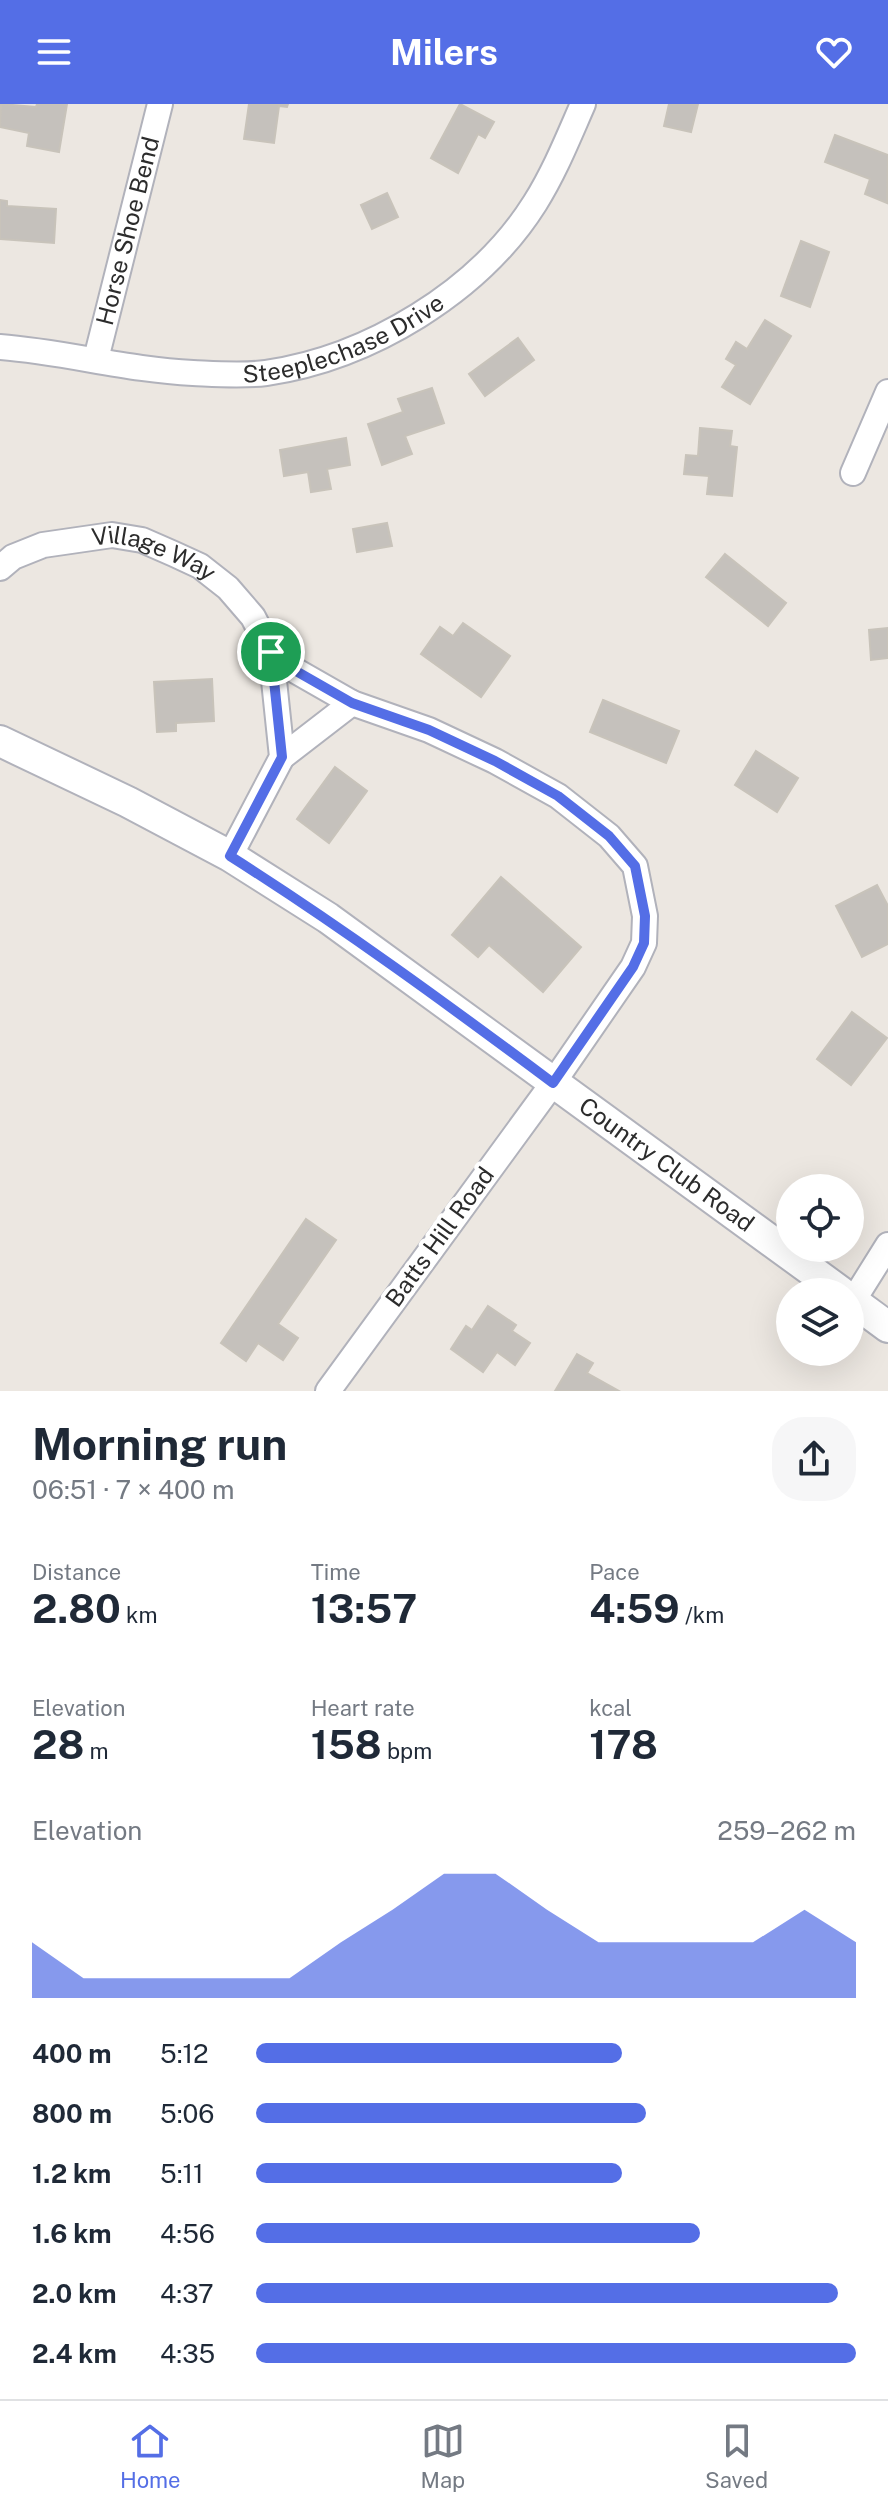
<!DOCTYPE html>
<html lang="en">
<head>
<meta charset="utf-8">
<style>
  :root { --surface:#fff; --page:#f6f6f7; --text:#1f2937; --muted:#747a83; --line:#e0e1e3; --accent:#546ee6 }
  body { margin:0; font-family:"Public Sans",sans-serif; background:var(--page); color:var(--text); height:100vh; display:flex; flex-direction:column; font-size:30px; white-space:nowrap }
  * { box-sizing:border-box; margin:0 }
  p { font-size:26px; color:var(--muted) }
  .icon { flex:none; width:44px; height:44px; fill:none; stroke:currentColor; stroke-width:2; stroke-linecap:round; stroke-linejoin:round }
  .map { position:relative; height:1287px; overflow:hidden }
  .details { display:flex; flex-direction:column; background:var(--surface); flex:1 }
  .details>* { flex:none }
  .fabs { position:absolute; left:776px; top:1070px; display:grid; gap:16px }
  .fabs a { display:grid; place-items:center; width:88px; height:88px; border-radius:50%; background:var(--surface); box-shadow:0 8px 32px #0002; font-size:40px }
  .pin { position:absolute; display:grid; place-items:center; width:68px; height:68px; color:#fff; margin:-34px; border:4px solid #fff; border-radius:50%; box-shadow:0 2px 8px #0007 }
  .round { display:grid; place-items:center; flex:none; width:84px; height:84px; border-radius:32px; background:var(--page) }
  .headline { display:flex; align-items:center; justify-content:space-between; height:136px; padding:0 32px }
  h1 { font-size:44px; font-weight:700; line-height:60px }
  .stats { display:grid; grid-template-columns:repeat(3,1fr); gap:12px; height:136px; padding:8px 32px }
  .stats div { display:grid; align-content:center }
  .stats b { font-size:40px; font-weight:700 }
  .stats small { font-size:22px; font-weight:400 }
  .stats p { font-size:22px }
  .chart { height:224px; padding:16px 32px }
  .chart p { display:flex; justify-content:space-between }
  .chart svg { width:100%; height:144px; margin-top:8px; fill:var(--accent); opacity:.7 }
  ul { padding:0 32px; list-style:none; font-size:26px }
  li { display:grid; grid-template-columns:128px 96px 1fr; align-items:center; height:60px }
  li i { height:20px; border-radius:10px; background:var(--accent) }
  header { display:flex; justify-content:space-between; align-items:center; height:104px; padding:0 32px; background:var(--accent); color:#fff; font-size:36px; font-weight:700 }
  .tab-bar { display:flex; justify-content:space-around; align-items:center; height:112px; border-top:2px solid var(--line); background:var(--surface); font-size:22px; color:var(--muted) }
  .tab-bar a { display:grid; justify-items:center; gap:4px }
  .tab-bar .selected { color:var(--accent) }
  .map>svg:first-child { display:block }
  .building { fill:#c5c1bc; stroke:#c8c3ba; stroke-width:2 }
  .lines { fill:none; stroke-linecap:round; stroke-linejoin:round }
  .minor-casing { stroke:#b1b2bb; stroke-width:28 }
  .tertiary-casing { stroke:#b1b2bb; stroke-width:34 }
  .minor { stroke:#fff; stroke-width:24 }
  .tertiary { stroke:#fff; stroke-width:30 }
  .route-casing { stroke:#fff; stroke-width:16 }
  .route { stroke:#546ee6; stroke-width:10 }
  .labels { text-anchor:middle; stroke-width:8; stroke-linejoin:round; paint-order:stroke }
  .street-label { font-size:24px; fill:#2c2c2c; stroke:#fff }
</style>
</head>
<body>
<header><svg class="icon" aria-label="menu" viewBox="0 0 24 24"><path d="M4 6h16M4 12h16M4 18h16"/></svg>Milers<svg class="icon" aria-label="heart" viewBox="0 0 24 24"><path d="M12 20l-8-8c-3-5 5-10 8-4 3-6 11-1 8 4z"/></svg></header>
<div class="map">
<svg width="888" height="1287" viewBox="0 0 888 1287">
  <rect width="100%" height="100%" fill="#ece7e1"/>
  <g class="building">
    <path d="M1,0L36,3L37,0H67L59,48L27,42L29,29L0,23Z"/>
    <path d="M249,0H288L287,3L279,2L274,39L244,35Z"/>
    <path d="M460,0L494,18L485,34L478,30L458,69L431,54Z"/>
    <path d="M669,0H698L691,28L664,22Z"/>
    <path d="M835,31L888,51L887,99L865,90L870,75L825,58Z"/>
    <path d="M387,89L398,113L372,125L361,101Z"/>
    <path d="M0,96L7,97V102L56,105L54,139L0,135Z"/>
    <path d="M801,137L829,148L810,203L781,192Z"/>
    <path d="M765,216L791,232L750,300L722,283L736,261L726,255L736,238L747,245Z"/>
    <path d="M518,234L534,256L485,292L469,270Z"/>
    <path d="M432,284L444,319L405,332L412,350L382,361L368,320L403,308L398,295Z"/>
    <path d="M700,324L732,327L730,342L737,343L732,392L707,390L709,372L684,370L686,351L698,352Z"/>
    <path d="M346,334L350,361L327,365L331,385L311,388L308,368L284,372L280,346Z"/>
    <path d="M387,419L392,442L357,448L353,425Z"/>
    <path d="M725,450L786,499L768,522L706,473Z"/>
    <path d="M463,519L510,552L481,593L421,550L440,523L453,532Z"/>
    <path d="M888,524V554L871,556L869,526Z"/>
    <path d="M212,575L214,617L176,619V627L157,628L154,578Z"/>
    <path d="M603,596L679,627L666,659L590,628Z"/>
    <path d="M756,647L798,674L777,708L735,681Z"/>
    <path d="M335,663L367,687L329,739L297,715Z"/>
    <path d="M501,773L581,843L543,888L489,841L478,853L452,831Z"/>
    <path d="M877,781L888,802V840L862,853L836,802Z"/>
    <path d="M852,908L887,934L851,981L817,955Z"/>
    <path d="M306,1115L336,1136L278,1220L298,1234L283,1256L258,1239L246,1257L221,1239Z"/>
    <path d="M488,1202L516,1221L512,1227L530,1239L515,1261L497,1248L483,1268L451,1245L466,1222L472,1226Z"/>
    <path d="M577,1250L593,1259L587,1269L619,1287H555Z"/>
  </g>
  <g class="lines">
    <g class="minor-casing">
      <g id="minor">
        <path id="s1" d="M0,243C65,248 128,266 193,269C216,270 242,272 266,269C369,254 479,188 535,99C555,67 568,34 583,0"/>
        <path id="s2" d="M96,255L160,0"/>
        <path d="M853,369L888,288"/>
        <path id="s3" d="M0,464L13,453L43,441L112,431L142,436L174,450L200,462L228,484L253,513L271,548L296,567L352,599L429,626L495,657L558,692L609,732L635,762L645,812L644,839L633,863L553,979L328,1287"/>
        <path d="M282,653L352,599"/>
        <path d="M230,752L282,653L271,548"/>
        <path d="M853,1197L888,1141"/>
      </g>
    </g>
    <g class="tertiary-casing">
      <g id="tertiary">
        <path id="s4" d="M0,637L128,698L230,752L328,814L841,1188"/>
        <path d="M850,1195L888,1223"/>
      </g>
    </g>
    <use href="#minor" class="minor"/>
    <use href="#tertiary" class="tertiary"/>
  </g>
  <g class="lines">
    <g class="route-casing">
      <path id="route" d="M271,548L296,567L352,599L429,626L495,657L558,692L609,732L635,762L645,812L644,839L633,863L553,979C447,900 342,823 230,752L282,653Z"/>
    </g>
    <use href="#route" class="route"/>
  </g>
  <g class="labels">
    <g class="street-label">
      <text dy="8" stroke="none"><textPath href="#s2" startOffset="132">Horse Shoe Bend</textPath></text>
      <text dy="8" stroke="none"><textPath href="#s1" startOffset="352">Steeplechase Drive</textPath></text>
      <text dy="8" stroke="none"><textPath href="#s3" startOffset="164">Village Way</textPath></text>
      <text dy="8" stroke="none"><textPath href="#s4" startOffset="792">Country Club Road</textPath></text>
      <text transform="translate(440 1133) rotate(-54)" y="8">Batts Hill Road</text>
    </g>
  </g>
</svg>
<div class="fabs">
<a><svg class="icon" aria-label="locate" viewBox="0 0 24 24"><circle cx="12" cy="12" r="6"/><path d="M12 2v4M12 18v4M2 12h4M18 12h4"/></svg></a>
<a><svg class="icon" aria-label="layers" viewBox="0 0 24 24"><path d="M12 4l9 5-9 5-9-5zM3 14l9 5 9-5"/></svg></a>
</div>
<div class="pin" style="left:271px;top:548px;background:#1e9e55"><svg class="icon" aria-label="arrive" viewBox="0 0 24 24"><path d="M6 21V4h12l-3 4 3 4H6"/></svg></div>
</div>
<section class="details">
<div class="headline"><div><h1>Morning run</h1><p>06:51 · 7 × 400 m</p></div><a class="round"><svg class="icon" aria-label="share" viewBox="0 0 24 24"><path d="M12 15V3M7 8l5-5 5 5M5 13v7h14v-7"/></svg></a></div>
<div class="stats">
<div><p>Distance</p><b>2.80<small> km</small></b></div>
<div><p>Time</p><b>13:57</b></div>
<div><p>Pace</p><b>4:59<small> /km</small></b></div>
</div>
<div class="stats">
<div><p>Elevation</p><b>28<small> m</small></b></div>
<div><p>Heart rate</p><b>158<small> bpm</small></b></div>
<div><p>kcal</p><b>178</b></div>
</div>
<div class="chart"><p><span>Elevation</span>259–262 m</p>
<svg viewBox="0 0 160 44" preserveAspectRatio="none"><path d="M0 44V27L10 38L20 38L30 38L40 38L50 38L60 27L70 17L80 6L90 6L100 17L110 27L120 27L130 27L140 27L150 17L160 27V44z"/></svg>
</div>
<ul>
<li><b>400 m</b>5:12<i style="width:61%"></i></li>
<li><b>800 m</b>5:06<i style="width:65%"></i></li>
<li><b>1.2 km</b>5:11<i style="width:61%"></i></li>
<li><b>1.6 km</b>4:56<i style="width:74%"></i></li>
<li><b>2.0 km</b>4:37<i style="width:97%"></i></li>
<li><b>2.4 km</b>4:35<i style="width:100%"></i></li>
</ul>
</section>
<nav class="tab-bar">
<a class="selected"><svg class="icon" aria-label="home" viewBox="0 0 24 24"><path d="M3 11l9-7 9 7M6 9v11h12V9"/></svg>Home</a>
<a><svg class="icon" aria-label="map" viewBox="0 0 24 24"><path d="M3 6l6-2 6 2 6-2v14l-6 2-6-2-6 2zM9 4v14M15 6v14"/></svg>Map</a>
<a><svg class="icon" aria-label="saved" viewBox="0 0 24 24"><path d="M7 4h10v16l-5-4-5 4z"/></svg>Saved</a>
</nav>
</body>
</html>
